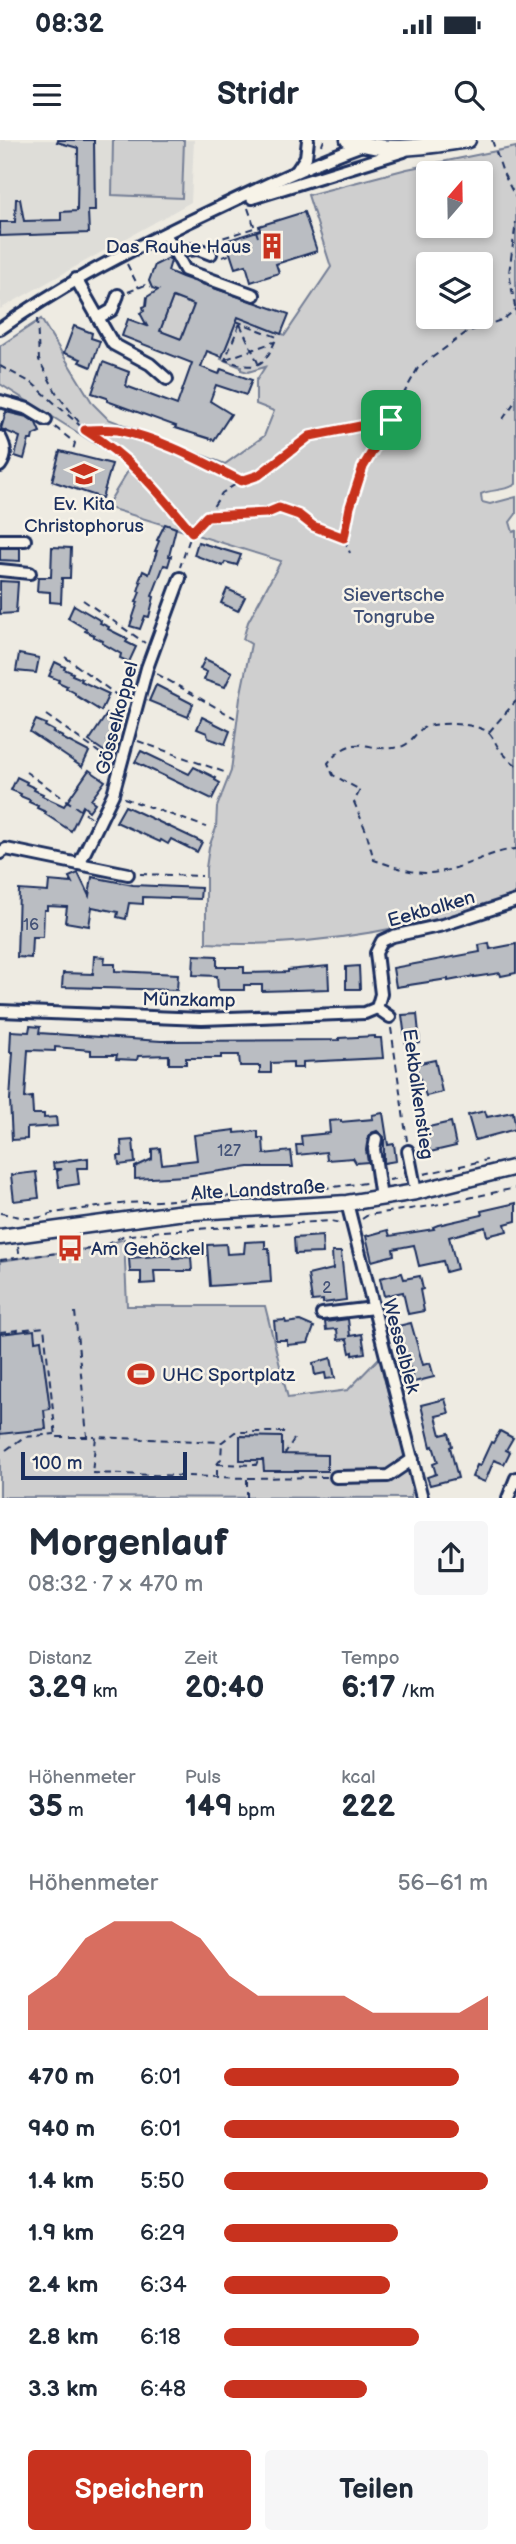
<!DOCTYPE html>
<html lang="de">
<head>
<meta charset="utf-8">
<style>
  :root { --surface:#fff; --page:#f6f6f7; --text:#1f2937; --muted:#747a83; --accent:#c8321e }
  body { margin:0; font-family:"Balsamiq Sans",sans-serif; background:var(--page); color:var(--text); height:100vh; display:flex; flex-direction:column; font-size:26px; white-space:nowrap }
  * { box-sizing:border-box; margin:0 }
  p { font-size:23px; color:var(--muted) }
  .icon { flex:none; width:38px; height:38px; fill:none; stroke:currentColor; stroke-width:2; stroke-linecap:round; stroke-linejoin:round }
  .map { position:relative; height:1358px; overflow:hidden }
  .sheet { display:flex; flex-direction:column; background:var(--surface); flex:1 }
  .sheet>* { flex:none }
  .needle { width:46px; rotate:20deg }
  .fabs { position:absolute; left:416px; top:21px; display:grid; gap:14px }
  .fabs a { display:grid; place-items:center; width:77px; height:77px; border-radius:7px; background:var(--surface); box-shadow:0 4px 10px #0003; font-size:35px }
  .scale { position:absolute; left:21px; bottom:18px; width:166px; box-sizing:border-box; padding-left:7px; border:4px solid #1b2f5e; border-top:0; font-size:19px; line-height:24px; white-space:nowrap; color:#1b2f5e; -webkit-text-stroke:5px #f7f3e8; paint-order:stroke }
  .pin { position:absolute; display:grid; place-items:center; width:60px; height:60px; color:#fff; margin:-30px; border-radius:14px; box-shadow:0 4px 10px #0006 }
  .round { display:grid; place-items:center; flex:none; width:74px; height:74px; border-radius:7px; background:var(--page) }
  .headline { display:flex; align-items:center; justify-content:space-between; height:119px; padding:0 28px }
  h1 { font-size:38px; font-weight:800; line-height:52px }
  .metrics { display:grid; grid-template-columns:repeat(3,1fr); gap:10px; height:119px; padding:7px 28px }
  .metrics div { display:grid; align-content:center }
  .metrics b { font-size:30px; font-weight:800 }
  .metrics small { font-size:19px; font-weight:400 }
  .metrics p { font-size:19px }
  .chart { height:196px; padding:14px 28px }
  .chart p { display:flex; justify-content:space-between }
  .chart svg { width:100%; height:126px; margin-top:7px; fill:var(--accent); opacity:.7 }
  .action { display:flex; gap:14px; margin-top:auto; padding:14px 28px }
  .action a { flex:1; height:80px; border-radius:7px; background:var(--accent); color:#fff; font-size:28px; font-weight:800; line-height:80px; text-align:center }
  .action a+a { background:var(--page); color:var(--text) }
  ul { padding:0 28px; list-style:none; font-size:23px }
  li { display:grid; grid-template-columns:112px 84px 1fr; align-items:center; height:52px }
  li i { height:18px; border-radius:9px; background:var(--accent) }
  .status { display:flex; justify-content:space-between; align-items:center; height:49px; padding:0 35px; background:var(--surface); direction:ltr }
  .status svg { height:19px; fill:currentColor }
  header { display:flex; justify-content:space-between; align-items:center; height:91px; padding:0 28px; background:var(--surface); font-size:32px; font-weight:800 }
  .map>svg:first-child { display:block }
  .built { fill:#deddd8 }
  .green { fill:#cfcfcf; stroke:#757f96; stroke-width:2; fill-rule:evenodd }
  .building { fill:#babdc2; stroke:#1b2f5e; stroke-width:2; fill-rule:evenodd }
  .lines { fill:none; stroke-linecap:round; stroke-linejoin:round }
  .minor-casing { stroke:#1b2f5e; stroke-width:16 }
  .major-casing { stroke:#1b2f5e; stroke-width:19 }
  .path { stroke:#1b2f5e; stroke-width:2; stroke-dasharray:7 5; stroke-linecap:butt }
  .minor { stroke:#f7f3e8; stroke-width:10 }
  .major { stroke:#f7f3e8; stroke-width:14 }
  .route-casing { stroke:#fff; stroke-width:14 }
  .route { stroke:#c8321e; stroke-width:9 }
  .labels { text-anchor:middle; stroke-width:5; stroke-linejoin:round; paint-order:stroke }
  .number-label { font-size:16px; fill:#435277 }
  .poi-label { font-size:19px; fill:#1b2f5e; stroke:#f7f3e8; text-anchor:start }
  .park-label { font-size:19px; fill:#3f4f75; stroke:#f7f3e8 }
  .street-label { font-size:19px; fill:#1b2f5e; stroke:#f7f3e8 }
</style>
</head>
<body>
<div class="status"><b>08:32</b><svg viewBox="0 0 49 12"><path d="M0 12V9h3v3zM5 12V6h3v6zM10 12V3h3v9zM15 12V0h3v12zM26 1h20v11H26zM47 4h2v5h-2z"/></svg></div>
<header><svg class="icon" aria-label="menu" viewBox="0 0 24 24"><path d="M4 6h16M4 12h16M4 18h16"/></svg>Stridr<svg class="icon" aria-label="search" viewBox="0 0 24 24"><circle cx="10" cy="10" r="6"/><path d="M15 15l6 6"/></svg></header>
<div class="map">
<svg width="516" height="1358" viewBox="0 0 516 1358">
  <rect width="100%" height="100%" fill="#eeebe2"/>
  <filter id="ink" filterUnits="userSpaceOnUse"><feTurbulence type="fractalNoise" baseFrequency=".0143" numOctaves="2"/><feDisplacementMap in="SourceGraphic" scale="14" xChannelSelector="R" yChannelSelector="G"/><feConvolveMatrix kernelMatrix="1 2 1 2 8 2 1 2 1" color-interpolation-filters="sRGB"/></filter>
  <g filter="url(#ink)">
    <path class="built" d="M0,0H194L191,62L0,169Z"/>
    <g class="green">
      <path d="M113,0H184L182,58L112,55Z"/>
      <path d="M516,7V344C507,351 492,349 481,354L482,362L490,364L516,357V374L510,382L513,392L516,391V757C417,788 310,809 206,803V728L209,707L216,688L217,667L231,631L240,558L251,504L243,499L248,482L281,421L106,367L131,326L0,244V206L41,179L93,264L108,279L225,324L264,296L274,271L256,264V241L265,227L248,232L241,230V227L221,219L238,177L285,195L331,127L308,55L407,29ZM429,33H481V86H429ZM429,124H481V177H429Z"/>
      <path d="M173,157L194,165L181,199L160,191Z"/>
      <path d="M124,1099L127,1166H265L288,1258L348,1250L379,1218L412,1342L411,1358L0,1357V1121L99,1107Z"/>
    </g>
    <g class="building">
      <path d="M58,0H94L95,71H88L89,93L0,96V82H15L16,59H20L24,81L61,80V72L77,71L78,8L57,2Z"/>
      <path d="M304,72L317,111L276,124L279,133L251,142L246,125L235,128L226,101L260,90L259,86Z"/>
      <path d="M169,118L171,121L168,131L182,137L289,174L281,194L238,177L222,217L207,211L201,227L219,234L221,229L252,240L246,255L216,245L210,261L231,274L214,300L175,288L176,286L107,261V258L92,253L103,222L129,232L126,246L177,265L192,223L122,196L128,179L147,186L140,173L144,171L143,167L146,166L147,157L158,150L152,148L149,141L155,125ZM173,157L194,165L181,199L160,191Z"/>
      <path d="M74,186L92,193L91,198L100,201L91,227L79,222L81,219L64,213Z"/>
      <path d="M6,272L27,277L36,283L40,292L33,295L32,300H29L24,319L15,316L20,297L1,289Z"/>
      <path d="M60,311L112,324L102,358L52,341Z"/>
      <path d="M165,384L176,388L169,416H171L168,426L164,425L152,456L154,457L149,477L145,476L140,489L130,486L138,462H136L140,452L138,451L141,442L139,441L143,431L149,434L157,411H155L159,401L157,400Z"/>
      <path d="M198,402L241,415L237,425L225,422L223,426L194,415Z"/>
      <path d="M52,407L71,408L70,438H62L61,463L50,462V452L37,451L38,437H51Z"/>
      <path d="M0,408H20V421L0,420Z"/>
      <path d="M0,441L18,442L16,473L0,474Z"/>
      <path d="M227,449L245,457L238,471L221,463Z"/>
      <path d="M74,465L101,481L100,483L109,487L108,489L128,499L126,502L136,507L129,522L120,518L121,514L102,503L103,501L94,497V495L85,491L86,489L68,478Z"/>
      <path d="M19,514L39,518L36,533L16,531Z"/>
      <path d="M205,519L232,532L225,547L204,540L207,532L200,529Z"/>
      <path d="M55,522L65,527L64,529L73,533L72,535L82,539L81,541L109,554L101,571L75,555V553L66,548L67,546L58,542L59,540L49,536Z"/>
      <path d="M156,545L193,564L188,577L149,561Z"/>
      <path d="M107,574L120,583L107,601L111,604L105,612L89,601Z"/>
      <path d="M202,577L230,591L225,604L208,598L207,593L197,589Z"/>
      <path d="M36,580L46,584L45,586L54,591L53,592L63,597L62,598L89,612L82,627L30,592Z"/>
      <path d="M141,611L189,634L194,627L216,638L215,640L220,643L212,659L135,622Z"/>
      <path d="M89,630L105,641L91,660L95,663L89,671L83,666L71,691L45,674L46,672L37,668L38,666L29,662L30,660L20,656L21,654L11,650L17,637L27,642L26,644L35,648L34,650L43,654L42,656L64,666Z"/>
      <path d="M125,666L202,702L197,712L171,699L168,704L161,700L160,702L116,682Z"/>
      <path d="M78,733L89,756L92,737L133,745L201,748L200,759L143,757V764L129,763L126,779L117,777L118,772L92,767L89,786L65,782L67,767L47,766V770H44L43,797H32L31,818L17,817L19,750L48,752L49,741L72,743L69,737Z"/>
      <path d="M489,803L490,809L516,804V833L501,836L500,833L474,837V836L448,841V839L396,847L393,828L480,812L479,805Z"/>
      <path d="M194,815L217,816V827H244V833L288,832V830L328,826L329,849L262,851V845H244V850H218L217,836L193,835Z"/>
      <path d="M94,816L105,817L104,824H115V831L178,834L177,850L62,847L63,833L93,834Z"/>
      <path d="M359,826L360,849H346V827Z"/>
      <path d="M417,874L420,903L406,905L402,875Z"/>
      <path d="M30,886L40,887L39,893L161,901L339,900V898L375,896V898H381L383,918L303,922V928H293V922L271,923V933H260V926H240L239,915H221V918H186V924H169V915L138,916L137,920L116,919L117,915H91V910L55,907V911L28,910L25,958L32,957L33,974H44V978L56,977L57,986L27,988V999L12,1000L10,960L13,912H10L11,891L29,892Z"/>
      <path d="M435,920L442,952L426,956L415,924Z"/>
      <path d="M485,971L487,977L513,972L516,989L475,1000L468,975Z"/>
      <path d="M383,973L388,1005L394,1004L396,1021L384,1023V997L377,991L371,993L368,997L366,1010L368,1022L356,1023L353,1018L327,1020L326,1012L297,1015L296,1005H302L301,996L330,993L329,981L341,980V982L373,979L372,975Z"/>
      <path d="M451,982L456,1006L430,1012L424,988Z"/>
      <path d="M235,990V993L258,991V998H263L264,1014L291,1011L293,1027H249L185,1036L135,1039V1027L152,1019V1009L160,1008L162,1024L197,1020L194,995Z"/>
      <path d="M133,1000L135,1023L119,1025L118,1016H122L121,1001Z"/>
      <path d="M88,1018V1028H77L79,1044L59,1047L57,1031L62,1029H54L53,1023Z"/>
      <path d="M36,1032L39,1058L14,1061L11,1035Z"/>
      <path d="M516,1063V1081L505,1084L507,1091L487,1096L485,1087L449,1097L457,1129L446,1132L443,1121L419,1126L414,1105L393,1109L394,1115L372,1121L366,1096L388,1090L390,1096L434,1089L433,1087L438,1085L482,1075L481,1071Z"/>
      <path d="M322,1096L323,1113L295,1114L294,1098Z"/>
      <path d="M265,1101V1108H269L271,1142L210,1146L207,1105L226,1104L227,1114L244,1113L245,1102Z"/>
      <path d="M332,1112H341L346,1160L323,1163V1160L312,1161L308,1135L333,1129Z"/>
      <path d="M174,1115V1118L191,1117L192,1131H154L155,1143L141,1144V1132H130L129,1118Z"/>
      <path d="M402,1133L404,1139L420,1136L423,1149L420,1150L424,1171L408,1174L403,1152L384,1156L380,1138Z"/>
      <path d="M348,1179L350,1196L362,1194L365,1213L353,1215V1212L350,1213L347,1199L338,1200L337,1189L326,1190L325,1182Z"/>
      <path d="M285,1180L286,1183L300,1181L314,1187L308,1203L287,1205V1200H276L274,1181Z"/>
      <path d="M411,1183L423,1225L430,1223L434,1237L414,1242L398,1186Z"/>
      <path d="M34,1190L35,1201L41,1200L50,1269L44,1270L46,1289L0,1294V1194Z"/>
      <path d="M331,1218L335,1238L326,1239L325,1233L315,1235L313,1223Z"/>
      <path d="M445,1259L449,1273L436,1276L441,1295L449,1293L452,1306L450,1307L458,1338L430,1345L427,1337L436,1334L433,1324L438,1322L433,1306L431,1307L421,1265Z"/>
      <path d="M500,1291L513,1298L506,1310L510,1312L504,1324L494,1320L485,1342L472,1337L477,1325L480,1326L491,1302L493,1303Z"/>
      <path d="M240,1296L282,1297V1314L327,1315V1331H264L263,1320H240Z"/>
    </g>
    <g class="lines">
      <g class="minor-casing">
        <g id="minor">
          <path d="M298,29L306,17L308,0"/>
          <path d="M252,58L404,11"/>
          <path d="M165,94L185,130L254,155"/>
          <path d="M172,108L176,111L198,109L211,114"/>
          <path d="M76,139L113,204L150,224L167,239"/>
          <path d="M98,178L112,170L118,155"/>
          <path d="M0,189C59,147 115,118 180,86C241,57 301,27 365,4"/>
          <path d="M0,261L28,269L46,280"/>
          <path d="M0,297C6,308 7,316 0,326"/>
          <path d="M0,400H25"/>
          <path d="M0,430L30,433"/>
          <path d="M0,713L6,709L79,724L113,654L147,528L180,438"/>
          <path d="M79,724L128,734"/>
          <path d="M377,868L381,854L376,813L382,801L393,796L443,785L516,761"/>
          <path d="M377,868L390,877"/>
          <path d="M0,871L202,879L365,873L377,868"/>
          <path d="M376,999L374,1009L381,1058"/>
          <path d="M408,1011L416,1052"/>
          <path d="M347,1063L422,1358"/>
          <path d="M322,1174L374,1168"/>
          <path d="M336,1337L388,1336L413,1319"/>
          <path d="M508,1358L516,1338"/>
        </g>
      </g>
      <g class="major-casing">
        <g id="major">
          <path d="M348,0C389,14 426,6 468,0"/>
          <path d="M0,1097L177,1073L347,1063L416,1052L516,1027"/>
        </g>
      </g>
      <g class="path">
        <path d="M492,0L503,33L516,58"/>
        <path d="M322,5L324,0"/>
        <path d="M248,68L258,97"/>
        <path d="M219,108L222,98L254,88"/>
        <path d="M222,117L229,115"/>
        <path d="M127,124L139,148"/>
        <path d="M128,152L150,143"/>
        <path d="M515,167L509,133L516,82"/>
        <path d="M37,179L39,220L57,254L82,286"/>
        <path d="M236,181L277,197C264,228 257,231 225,220L240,183"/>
        <path d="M240,184L258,223"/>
        <path d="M226,219L274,202"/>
        <path d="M0,226L32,243L85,290L115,309L148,338L192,392L180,427"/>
        <path d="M503,279L516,260"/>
        <path d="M55,287L75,303L72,314"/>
        <path d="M0,288L5,273"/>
        <path d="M86,290C147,290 187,314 241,341"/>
        <path d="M207,376L222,353L241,341L259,335L310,296L389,280"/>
        <path d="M192,391L207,376L267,373L279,368L299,375L313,386L344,398L350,413"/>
        <path d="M344,398L350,367L363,327L418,228L467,192L504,179L516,169"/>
        <path d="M83,460L145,503"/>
        <path d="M65,517L126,562"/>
        <path d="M157,534L235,578"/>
        <path d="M46,575L111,621"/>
        <path d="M489,592L516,561"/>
        <path d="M138,601L224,632"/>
        <path d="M516,625C511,621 505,616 500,610C496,605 493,596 488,592C475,583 437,581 423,588C416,592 411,603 403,606C369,616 357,588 328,623L333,635L360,650L354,662L366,691L374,720C390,725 409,733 427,733C458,733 485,712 516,709"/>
        <path d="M26,632L90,677"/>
        <path d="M124,658L206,687"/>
        <path d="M140,734L202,736"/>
        <path d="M391,888L407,1001"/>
        <path d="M424,1034L487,1020"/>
        <path d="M389,1040L401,1038"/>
        <path d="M275,1054L366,1043"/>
        <path d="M0,1073C21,1076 31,1083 53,1073L128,1063L266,1054"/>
        <path d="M362,1079L368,1075L430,1066L516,1048"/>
        <path d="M18,1106L20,1118"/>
        <path d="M0,1120L100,1108L123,1096L162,1091L331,1081L341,1083"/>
        <path d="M75,1172L87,1296"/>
        <path d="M0,1192L44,1187L56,1297H95"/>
        <path d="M6,1310L24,1297L55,1294"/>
        <path d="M284,1315L294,1299"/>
        <path d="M217,1324L256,1325L258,1320"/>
        <path d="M217,1336V1324L221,1319L222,1302"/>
        <path d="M248,1338L327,1337"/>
        <path d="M247,1358V1338L92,1333L96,1297L222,1302L235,1292H289"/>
      </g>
      <use href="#minor" class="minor"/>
      <use href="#major" class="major"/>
    </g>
  </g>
  <g class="lines" filter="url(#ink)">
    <g class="route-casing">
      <path id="route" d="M391,280L363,327L350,367L344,398L313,386L299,375L279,368L267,373L207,376L192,392C156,349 133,320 85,290C95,290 107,289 118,290C162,299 201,321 241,341L259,335L310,296Z"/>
    </g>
    <use href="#route" class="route"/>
  </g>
  <defs>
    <g id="building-bare" transform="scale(2.1)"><path d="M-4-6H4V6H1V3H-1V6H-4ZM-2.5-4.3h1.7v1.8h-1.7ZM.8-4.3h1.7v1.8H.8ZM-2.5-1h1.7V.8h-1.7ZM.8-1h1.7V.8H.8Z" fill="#c8321e" stroke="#f7f3e8" stroke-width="2.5" paint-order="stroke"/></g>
    <g id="school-bare" transform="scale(2.1)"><path d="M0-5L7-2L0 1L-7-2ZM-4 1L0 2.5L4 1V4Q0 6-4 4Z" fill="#c8321e" stroke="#f7f3e8" stroke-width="2.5" paint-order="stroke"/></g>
    <g id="bus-bare" transform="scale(2.1)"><path d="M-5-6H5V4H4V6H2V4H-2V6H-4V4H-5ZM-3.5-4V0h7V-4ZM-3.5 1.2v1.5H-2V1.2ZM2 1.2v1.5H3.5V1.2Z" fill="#c8321e" stroke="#f7f3e8" stroke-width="2.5" paint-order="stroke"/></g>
    <g id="stadium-bare" transform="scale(2.1)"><path d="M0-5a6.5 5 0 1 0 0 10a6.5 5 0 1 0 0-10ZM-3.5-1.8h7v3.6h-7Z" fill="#c8321e" stroke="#f7f3e8" stroke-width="2.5" paint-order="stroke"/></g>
  </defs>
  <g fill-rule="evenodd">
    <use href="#building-bare" x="272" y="106"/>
    <use href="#school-bare" x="84" y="334"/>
    <use href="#bus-bare" x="70" y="1108"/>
    <use href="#stadium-bare" x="141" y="1234"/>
  </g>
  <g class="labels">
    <g class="number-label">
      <text x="31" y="790">16</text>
      <text x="229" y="1016">127</text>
      <text x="327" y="1153">2</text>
    </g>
    <g class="poi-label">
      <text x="251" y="113" text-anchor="end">Das Rauhe Haus</text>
      <text x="84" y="370" text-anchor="middle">Ev. Kita<tspan x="84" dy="22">Christophorus</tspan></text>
      <text x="91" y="1115">Am Gehöckel</text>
      <text x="162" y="1241">UHC Sportplatz</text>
    </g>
    <g class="park-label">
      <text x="394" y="461">Sievertsche<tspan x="394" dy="22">Tongrube</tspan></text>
    </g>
    <g class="street-label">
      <text transform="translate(116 578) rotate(-75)" y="7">Gösselkoppel</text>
      <text transform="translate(431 768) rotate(-16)" y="7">Eekbalken</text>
      <text transform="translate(189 859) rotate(1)" y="7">Münzkamp</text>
      <text transform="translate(419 954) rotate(82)" y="7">Eekbalkenstieg</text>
      <text transform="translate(258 1049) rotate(-3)" y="7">Alte Landstraße</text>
      <text transform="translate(402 1206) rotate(75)" y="7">Wesselblek</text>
    </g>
  </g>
</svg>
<div class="fabs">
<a><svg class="needle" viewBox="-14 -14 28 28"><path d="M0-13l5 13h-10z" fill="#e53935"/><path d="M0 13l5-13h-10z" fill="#747a83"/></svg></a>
<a><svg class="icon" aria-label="layers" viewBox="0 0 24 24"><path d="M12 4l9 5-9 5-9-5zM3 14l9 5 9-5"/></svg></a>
</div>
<div class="scale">100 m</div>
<div class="pin" style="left:391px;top:280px;background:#1e9e55"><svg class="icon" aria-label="arrive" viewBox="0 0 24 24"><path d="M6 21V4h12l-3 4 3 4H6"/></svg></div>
</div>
<section class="sheet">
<div class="headline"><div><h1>Morgenlauf</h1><p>08:32 · 7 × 470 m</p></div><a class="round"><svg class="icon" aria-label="share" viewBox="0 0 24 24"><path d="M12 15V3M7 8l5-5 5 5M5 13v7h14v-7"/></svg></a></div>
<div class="metrics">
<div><p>Distanz</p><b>3.29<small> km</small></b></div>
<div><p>Zeit</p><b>20:40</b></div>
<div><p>Tempo</p><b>6:17<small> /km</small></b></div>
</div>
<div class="metrics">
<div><p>Höhenmeter</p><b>35<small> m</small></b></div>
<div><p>Puls</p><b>149<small> bpm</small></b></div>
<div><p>kcal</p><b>222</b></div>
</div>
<div class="chart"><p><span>Höhenmeter</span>56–61 m</p>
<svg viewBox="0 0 160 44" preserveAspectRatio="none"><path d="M0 44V32L10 25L20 12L30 6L40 6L50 6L60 12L70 25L80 32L90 32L100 32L110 32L120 38L130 38L140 38L150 38L160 32V44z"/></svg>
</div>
<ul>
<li><b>470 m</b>6:01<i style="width:89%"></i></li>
<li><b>940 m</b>6:01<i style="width:89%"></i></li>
<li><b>1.4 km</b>5:50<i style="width:100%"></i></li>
<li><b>1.9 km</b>6:29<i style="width:66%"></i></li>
<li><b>2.4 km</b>6:34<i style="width:63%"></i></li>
<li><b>2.8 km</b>6:18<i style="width:74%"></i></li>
<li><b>3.3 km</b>6:48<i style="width:54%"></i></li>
</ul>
<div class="action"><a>Speichern</a><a>Teilen</a></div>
</section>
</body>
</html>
